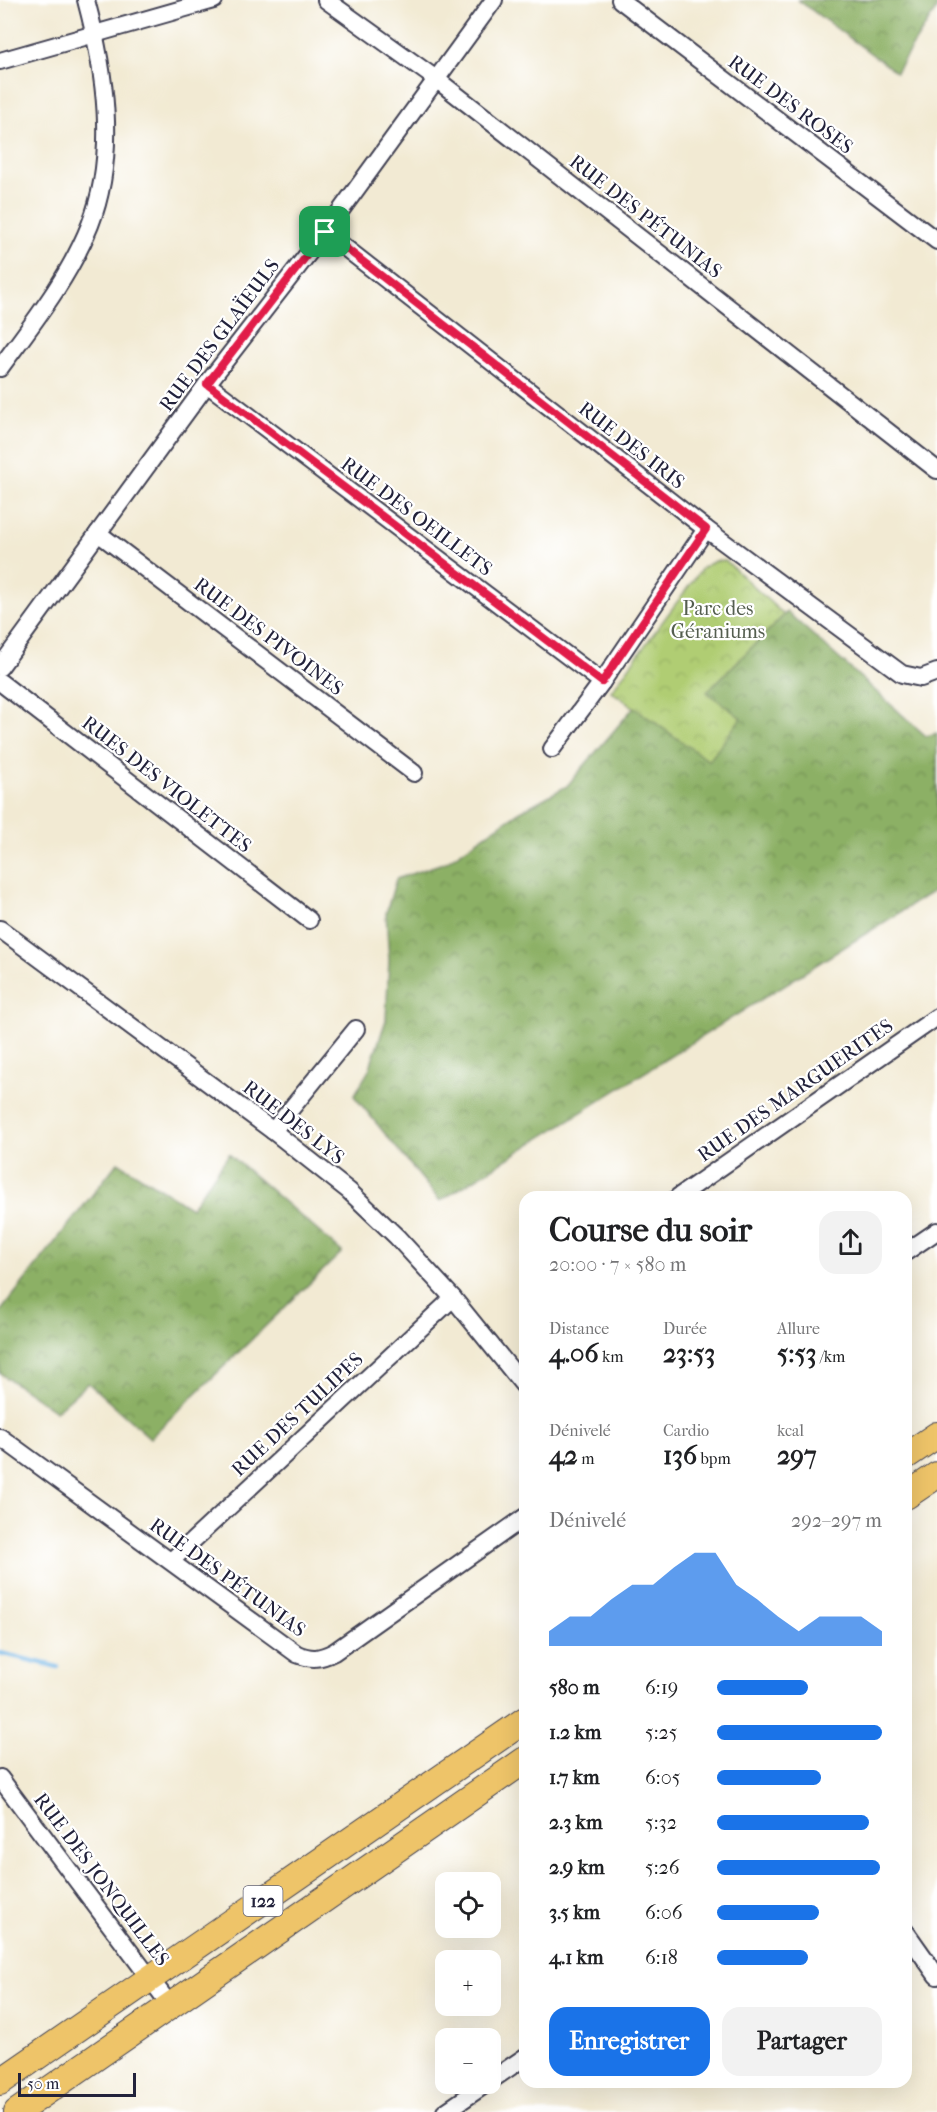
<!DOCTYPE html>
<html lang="fr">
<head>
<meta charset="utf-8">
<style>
  :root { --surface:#fff; --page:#f2f2f2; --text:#202124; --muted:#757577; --accent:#1a73e8 }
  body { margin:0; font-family:"IM FELL French Canon",serif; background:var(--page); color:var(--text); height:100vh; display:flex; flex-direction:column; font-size:22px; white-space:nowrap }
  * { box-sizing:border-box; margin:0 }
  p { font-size:20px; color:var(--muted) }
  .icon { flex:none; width:33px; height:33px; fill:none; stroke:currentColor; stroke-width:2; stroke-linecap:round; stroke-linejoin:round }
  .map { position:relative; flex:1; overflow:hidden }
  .drawer { position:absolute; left:519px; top:1191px; width:393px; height:897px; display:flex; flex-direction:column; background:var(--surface); border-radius:18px; box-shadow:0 6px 24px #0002 }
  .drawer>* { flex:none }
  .controls { position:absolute; left:435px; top:1872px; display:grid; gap:12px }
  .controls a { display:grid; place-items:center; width:66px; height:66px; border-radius:12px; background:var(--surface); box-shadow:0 6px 24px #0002; font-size:30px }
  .scale { position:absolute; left:18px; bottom:15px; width:118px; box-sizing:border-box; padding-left:6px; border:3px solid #22223b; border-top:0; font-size:16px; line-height:21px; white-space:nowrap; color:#22223b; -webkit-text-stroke:4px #fff; paint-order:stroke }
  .pin { position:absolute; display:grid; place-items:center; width:51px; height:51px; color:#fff; margin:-26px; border-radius:12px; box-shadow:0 3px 9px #0006 }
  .round { display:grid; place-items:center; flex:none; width:63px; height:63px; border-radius:18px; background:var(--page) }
  .headline { display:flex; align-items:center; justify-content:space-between; height:102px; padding:0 30px }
  h1 { font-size:33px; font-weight:700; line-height:45px }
  .figures { display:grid; grid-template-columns:repeat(3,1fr); gap:9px; height:102px; padding:6px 30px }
  .figures div { display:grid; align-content:center }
  .figures b { font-size:26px; font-weight:700 }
  .figures small { font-size:16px; font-weight:400 }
  .figures p { font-size:16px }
  .chart { height:168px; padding:12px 30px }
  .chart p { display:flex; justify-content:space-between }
  .chart svg { width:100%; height:108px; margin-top:6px; fill:var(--accent); opacity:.7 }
  .button { display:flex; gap:12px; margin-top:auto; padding:12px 30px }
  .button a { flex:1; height:69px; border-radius:18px; background:var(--accent); color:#fff; font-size:24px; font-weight:700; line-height:69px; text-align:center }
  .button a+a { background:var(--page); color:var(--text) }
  ul { padding:0 30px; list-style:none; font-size:20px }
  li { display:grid; grid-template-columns:96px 72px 1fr; align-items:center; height:45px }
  li i { height:15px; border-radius:8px; background:var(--accent) }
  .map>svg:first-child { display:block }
  .forest { fill:url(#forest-crowns); stroke:#576950; stroke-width:1.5 }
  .park { fill:url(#park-crowns); stroke:#697857; stroke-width:1.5 }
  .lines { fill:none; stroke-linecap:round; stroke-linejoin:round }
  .stream { stroke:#6fb5e6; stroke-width:4.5 }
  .minor-casing { stroke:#414052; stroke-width:20 }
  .primary-casing { stroke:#414052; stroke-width:28 }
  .minor { stroke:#fff; stroke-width:16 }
  .primary { stroke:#eec469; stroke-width:26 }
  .route-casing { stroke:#fff; stroke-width:12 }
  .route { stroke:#e11d48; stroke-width:8 }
  .labels { text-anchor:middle; stroke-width:4.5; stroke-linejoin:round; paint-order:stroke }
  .shield { fill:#fff; stroke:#646476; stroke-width:1.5 }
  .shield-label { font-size:18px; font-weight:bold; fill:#22223b }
  .street-label { font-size:20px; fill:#22223b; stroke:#fff }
  .park-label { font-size:20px; fill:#545e4f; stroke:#fff }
</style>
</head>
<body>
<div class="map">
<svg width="937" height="2112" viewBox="0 0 937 2112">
  <defs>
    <pattern id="forest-crowns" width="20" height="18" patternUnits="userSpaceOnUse" patternTransform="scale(1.5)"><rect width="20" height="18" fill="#8cb065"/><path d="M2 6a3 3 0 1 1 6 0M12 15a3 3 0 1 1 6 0" fill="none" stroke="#728f54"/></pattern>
    <pattern id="park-crowns" width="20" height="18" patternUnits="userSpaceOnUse" patternTransform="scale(1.5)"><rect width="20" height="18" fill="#b0cd73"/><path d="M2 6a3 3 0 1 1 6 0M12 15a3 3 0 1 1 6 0" fill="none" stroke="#97b064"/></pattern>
  </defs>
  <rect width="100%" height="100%" fill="#fff"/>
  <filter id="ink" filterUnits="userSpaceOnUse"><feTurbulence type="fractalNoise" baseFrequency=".0167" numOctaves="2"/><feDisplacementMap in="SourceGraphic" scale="12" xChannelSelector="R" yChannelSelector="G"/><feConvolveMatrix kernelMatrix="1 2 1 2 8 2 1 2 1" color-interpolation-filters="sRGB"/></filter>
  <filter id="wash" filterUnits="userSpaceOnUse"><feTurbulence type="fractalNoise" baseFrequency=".008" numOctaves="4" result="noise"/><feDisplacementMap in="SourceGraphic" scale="24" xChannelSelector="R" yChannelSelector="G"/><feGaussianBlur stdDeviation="1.35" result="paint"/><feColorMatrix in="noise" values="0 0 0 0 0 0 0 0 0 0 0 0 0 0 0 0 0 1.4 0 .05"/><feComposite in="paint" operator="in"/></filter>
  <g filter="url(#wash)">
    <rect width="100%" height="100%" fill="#f2ead3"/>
    <g class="forest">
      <path d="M798,0H937V8L896,72Z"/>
      <path d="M787,612L926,736L937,733V889L440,1201L354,1096L369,1070L386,1020L389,960L386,913L396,879L446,862L519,812L567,786L634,707L709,761L706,693Z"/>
      <path d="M229,1154L342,1252L150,1438L88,1383L56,1411L0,1373V1312L118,1162L191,1208Z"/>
    </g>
    <path class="park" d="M715,561H726L784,615L707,692L741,718L709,761L611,691L703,567Z"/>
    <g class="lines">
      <path class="stream" d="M0,1653L58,1667"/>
    </g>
  </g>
  <g filter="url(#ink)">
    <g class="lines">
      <g class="minor-casing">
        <g id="minor">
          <path d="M326,0L436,79L937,470"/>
          <path d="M620,0L937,241"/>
          <path d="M0,61L214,0"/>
          <path d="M325,232L706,529L902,674L921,678L937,672"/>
          <path d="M0,368C33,323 69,278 90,225C118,154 105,71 86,0"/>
          <path d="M207,384L602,682"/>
          <path d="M98,533L414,773"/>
          <path d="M0,667L207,384L325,232L494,0"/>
          <path d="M0,682L309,920"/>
          <path d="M552,749L602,682L706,529"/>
          <path d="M0,929L273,1131L349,1191L397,1237L453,1298L525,1387"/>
          <path d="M273,1131L356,1029"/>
          <path d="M678,1197L937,1017"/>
          <path d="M906,1252L937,1231"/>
          <path d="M0,1437L297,1654C312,1660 320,1659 334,1652L525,1517"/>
          <path d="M171,1561L453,1298"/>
          <path d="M0,1778L170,2005"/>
          <path d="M906,1932L937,1976"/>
          <path d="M490,2081L525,2057"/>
          <path d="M445,2112L486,2084"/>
        </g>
      </g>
      <g class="primary-casing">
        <g id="primary">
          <path d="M906,1456L937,1435"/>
          <path d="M906,1496L937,1475"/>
          <path d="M0,2082L525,1720"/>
          <path d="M17,2112L525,1760"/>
        </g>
      </g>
      <use href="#minor" class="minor"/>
      <use href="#primary" class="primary"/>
    </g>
  </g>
  <g class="lines" filter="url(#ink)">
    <g class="route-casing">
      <path id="route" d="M325,232L706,529L602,682L207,384Z"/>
    </g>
    <use href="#route" class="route"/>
  </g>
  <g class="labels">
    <rect class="shield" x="243.5" y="1886" width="39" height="30" rx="4.5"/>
    <g class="shield-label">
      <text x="263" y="1907">122</text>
    </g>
    <g class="street-label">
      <text transform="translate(791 104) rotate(37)" y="7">RUE DES ROSES</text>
      <text transform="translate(646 216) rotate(38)" y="7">RUE DES PÉTUNIAS</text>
      <text transform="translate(219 335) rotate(-53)" y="7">RUE DES GLAÏEULS</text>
      <text transform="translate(632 445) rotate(38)" y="7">RUE DES IRIS</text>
      <text transform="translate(417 516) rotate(37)" y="7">RUE DES OEILLETS</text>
      <text transform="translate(269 636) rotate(37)" y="7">RUE DES PIVOINES</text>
      <text transform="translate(167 784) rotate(38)" y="7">RUES DES VIOLETTES</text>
      <text transform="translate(795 1090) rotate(-35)" y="7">RUE DES MARGUERITES</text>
      <text transform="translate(294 1122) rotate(38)" y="7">RUE DES LYS</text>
      <text transform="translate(297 1414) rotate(-43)" y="7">RUE DES TULIPES</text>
      <text transform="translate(228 1577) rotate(36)" y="7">RUE DES PÉTUNIAS</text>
      <text transform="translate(102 1879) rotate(53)" y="7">RUE DES JONQUILLES</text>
    </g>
    <g class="park-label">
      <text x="718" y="615">Parc des<tspan x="718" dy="23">Géraniums</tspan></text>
    </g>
  </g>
</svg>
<div class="controls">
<a><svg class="icon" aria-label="locate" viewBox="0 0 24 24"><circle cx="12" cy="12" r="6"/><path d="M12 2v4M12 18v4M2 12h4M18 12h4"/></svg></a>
<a>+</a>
<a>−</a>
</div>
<div class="scale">50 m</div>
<div class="pin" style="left:325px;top:232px;background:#1e9e55"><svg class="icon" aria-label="arrive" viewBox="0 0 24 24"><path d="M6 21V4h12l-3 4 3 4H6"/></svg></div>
<section class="drawer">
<div class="headline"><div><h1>Course du soir</h1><p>20:00 · 7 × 580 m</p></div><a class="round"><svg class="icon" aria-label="share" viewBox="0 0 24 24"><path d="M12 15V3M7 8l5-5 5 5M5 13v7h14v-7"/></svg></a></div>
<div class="figures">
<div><p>Distance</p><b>4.06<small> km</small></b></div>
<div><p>Durée</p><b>23:53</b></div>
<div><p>Allure</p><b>5:53<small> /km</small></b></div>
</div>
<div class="figures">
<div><p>Dénivelé</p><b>42<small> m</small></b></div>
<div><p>Cardio</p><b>136<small> bpm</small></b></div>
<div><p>kcal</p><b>297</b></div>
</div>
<div class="chart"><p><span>Dénivelé</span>292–297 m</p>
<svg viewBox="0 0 160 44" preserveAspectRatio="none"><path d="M0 44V38L10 32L20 32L30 25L40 19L50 19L60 12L70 6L80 6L90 19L100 25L110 32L120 38L130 32L140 32L150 32L160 38V44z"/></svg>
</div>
<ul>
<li><b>580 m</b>6:19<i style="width:55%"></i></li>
<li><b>1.2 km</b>5:25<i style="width:100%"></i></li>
<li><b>1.7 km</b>6:05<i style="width:63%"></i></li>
<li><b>2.3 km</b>5:32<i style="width:92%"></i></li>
<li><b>2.9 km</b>5:26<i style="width:99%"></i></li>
<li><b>3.5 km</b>6:06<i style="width:62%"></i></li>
<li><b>4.1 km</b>6:18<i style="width:55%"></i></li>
</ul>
<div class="button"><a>Enregistrer</a><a>Partager</a></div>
</section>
</div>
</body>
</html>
